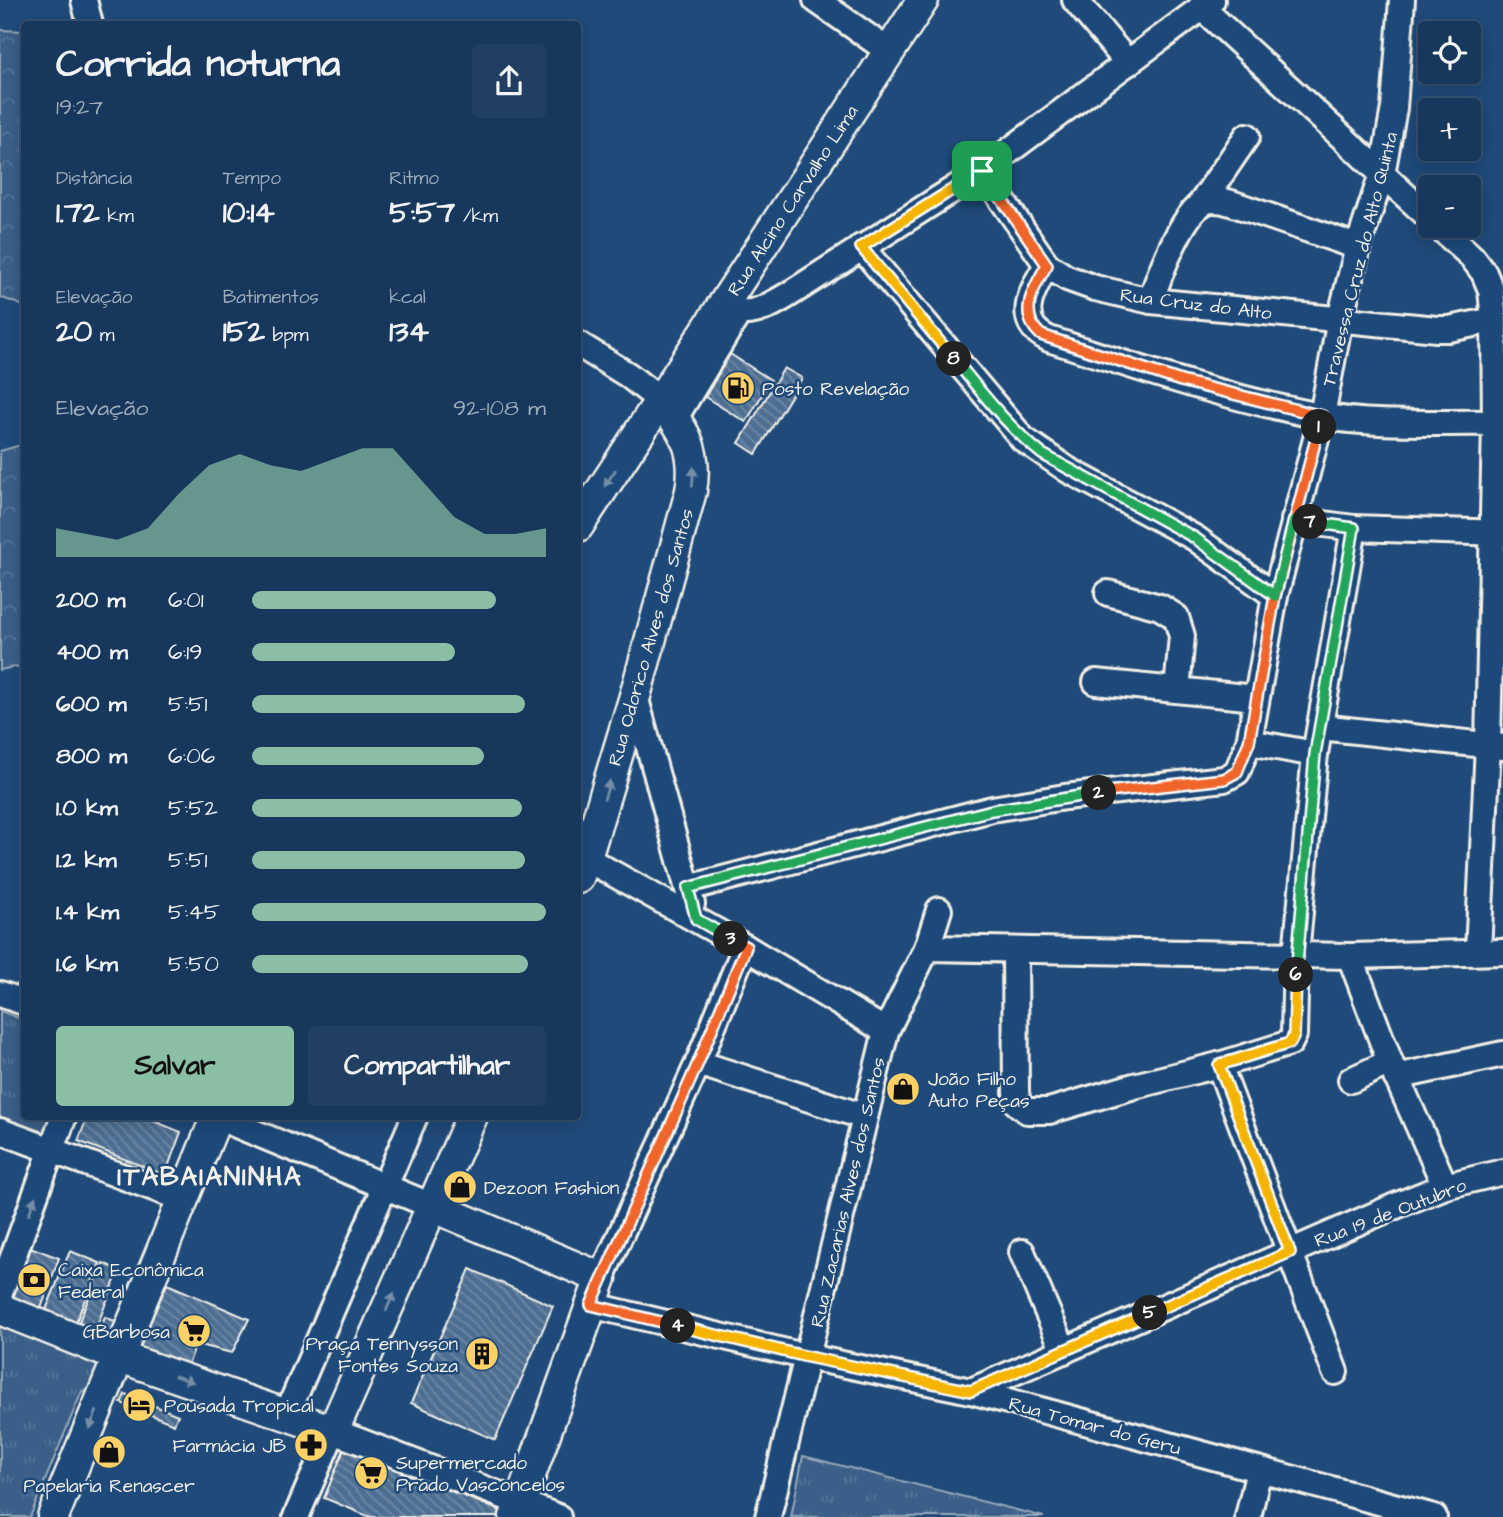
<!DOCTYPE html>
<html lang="pt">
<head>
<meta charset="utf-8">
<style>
  :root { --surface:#17385c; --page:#203f62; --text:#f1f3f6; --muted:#9eacbb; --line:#365272; --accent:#8abfa5 }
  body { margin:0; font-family:"Architects Daughter",sans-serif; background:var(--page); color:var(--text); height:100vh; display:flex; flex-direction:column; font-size:26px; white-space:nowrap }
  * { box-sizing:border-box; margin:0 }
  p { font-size:23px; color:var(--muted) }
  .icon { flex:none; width:38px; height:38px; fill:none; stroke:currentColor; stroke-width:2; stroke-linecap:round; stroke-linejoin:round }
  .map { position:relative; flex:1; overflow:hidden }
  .panel { position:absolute; left:21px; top:21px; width:560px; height:1099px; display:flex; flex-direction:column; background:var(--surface); border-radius:7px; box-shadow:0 4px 18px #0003,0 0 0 2px var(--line) }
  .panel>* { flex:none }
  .controls { position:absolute; left:1418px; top:21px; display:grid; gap:14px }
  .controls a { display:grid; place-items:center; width:63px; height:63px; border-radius:7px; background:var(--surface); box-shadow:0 4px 18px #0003,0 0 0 2px var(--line); font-size:35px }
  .pin { position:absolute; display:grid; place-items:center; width:60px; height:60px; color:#fff; margin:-30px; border-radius:14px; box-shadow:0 4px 10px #0006 }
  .km { position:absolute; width:35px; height:35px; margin:-18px; border-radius:50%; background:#222; color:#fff; font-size:19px; line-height:35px; text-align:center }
  .round { display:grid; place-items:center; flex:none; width:74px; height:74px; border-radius:7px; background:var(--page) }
  .headline { display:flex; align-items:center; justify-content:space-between; height:119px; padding:0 35px }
  h1 { font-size:38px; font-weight:700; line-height:52px }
  .metrics { display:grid; grid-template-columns:repeat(3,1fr); gap:10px; height:119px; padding:7px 35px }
  .metrics div { display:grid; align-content:center }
  .metrics b { font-size:30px; font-weight:700 }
  .metrics small { font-size:19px; font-weight:400 }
  .metrics p { font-size:19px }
  .chart { height:196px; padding:14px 35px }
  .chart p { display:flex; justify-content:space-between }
  .chart svg { width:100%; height:126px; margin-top:7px; fill:var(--accent); opacity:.7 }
  .primary-button { display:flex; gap:14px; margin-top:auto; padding:14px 35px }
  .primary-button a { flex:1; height:80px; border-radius:7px; background:var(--accent); color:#111; font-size:28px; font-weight:700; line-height:80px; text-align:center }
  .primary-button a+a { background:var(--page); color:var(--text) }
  ul { padding:0 35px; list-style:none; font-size:23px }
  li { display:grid; grid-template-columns:112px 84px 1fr; align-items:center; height:52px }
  li i { height:18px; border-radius:9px; background:var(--accent) }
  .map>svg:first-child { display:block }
  .grass { fill:url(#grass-tufts); stroke:#97a8b8; stroke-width:2 }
  .forest { fill:url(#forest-crowns); stroke:#97a8b8; stroke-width:2 }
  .building { fill:url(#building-back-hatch); stroke:#f4f1e8; stroke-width:2 }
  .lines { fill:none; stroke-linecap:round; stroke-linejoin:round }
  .minor-casing { stroke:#f4f1e8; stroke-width:30 }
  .major-casing { stroke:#f4f1e8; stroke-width:35 }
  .minor { stroke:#1f4a7a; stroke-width:24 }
  .major { stroke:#1f4a7a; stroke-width:30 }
  .oneway { fill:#748da6 }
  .split-1-casing { stroke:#fff; stroke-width:14 }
  .split-2-casing { stroke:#fff; stroke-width:14 }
  .split-3-casing { stroke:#fff; stroke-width:14 }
  .split-4-casing { stroke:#fff; stroke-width:14 }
  .split-5-casing { stroke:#fff; stroke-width:14 }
  .split-6-casing { stroke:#fff; stroke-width:14 }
  .split-7-casing { stroke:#fff; stroke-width:14 }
  .split-8-casing { stroke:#fff; stroke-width:14 }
  .split-9-casing { stroke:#fff; stroke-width:14 }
  .split-1 { stroke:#f0652b; stroke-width:9 }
  .split-2 { stroke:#f0652b; stroke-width:9 }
  .split-3 { stroke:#22a559; stroke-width:9 }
  .split-4 { stroke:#f0652b; stroke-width:9 }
  .split-5 { stroke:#f5b400; stroke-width:9 }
  .split-6 { stroke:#f5b400; stroke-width:9 }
  .split-7 { stroke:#22a559; stroke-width:9 }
  .split-8 { stroke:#22a559; stroke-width:9 }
  .split-9 { stroke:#f5b400; stroke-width:9 }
  .labels { text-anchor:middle; stroke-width:5; stroke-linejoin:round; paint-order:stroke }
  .street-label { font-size:19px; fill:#f4f1e8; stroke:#1f4a7a }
  .poi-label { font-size:19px; fill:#f4f1e8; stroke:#1f4a7a; text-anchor:start }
  .district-label { font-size:26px; font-weight:bold; letter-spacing:2px; fill:#f4f1e8; stroke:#1f4a7a }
</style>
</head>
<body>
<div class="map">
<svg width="1503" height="1517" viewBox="0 0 1503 1517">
  <defs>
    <pattern id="grass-tufts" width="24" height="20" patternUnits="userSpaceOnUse" patternTransform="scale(1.75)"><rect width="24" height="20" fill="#3a5f88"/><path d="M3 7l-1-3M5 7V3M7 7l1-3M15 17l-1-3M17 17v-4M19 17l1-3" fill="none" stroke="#577699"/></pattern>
    <pattern id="forest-crowns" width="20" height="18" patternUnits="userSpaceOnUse" patternTransform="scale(1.75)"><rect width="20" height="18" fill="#3a5f88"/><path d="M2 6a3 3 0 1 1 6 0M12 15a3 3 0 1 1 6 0" fill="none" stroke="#577699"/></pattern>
    <pattern id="building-back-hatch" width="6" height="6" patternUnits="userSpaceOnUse" patternTransform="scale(1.75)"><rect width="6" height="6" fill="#4d6e92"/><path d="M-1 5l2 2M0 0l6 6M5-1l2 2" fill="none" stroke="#708aa6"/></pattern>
  </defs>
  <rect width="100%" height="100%" fill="#1f4a7a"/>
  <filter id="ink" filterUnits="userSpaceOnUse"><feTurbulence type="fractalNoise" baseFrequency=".0143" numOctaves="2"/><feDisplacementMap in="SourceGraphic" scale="14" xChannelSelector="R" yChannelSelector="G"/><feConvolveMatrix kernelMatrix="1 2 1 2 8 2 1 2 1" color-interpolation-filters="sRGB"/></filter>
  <g filter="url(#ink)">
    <g class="grass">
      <path d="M0,1011L24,1020V1116L52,1117L44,1135L0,1120Z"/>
      <path d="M2,1320L103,1368L98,1385L82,1391L30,1517H0V1325Z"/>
      <path d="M803,1456L1044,1517H791Z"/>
    </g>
    <g class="forest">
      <path d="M0,30L24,31V306L0,297Z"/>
      <path d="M24,444V665L0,670V451Z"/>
    </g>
    <g class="building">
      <path d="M730,354L771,380L746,422L705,397Z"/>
      <path d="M784,368L802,378L756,454L739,443Z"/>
      <path d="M88,1116H141L181,1132L165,1175L78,1141Z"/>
      <path d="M30,1247L59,1258L39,1314L9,1302Z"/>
      <path d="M70,1251L100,1263L73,1329L43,1317Z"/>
      <path d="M103,1263L119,1270L92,1338L75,1331Z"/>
      <path d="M470,1269L553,1306L495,1440L411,1403Z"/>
      <path d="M167,1284L249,1319L232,1353L196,1344L188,1365L139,1347Z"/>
      <path d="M105,1317L126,1326L116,1348L96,1339Z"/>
      <path d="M125,1394L178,1415L174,1424L121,1403Z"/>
      <path d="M345,1447L501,1511L498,1517H370L324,1498Z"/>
    </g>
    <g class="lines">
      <g class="minor-casing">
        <g id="minor">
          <path d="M84,0L90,24"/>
          <path d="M816,0L890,52"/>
          <path d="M1075,0L1128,63"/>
          <path d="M1201,7L1430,218"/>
          <path d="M982,171L1047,265L1067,278L1095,288L1151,301L1437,329H1449L1494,320"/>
          <path d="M1200,205L1247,136"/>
          <path d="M1438,226L1472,257L1484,273L1491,290L1494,320L1495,423L1488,745L1478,952"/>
          <path d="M861,247L1023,439L1068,470L1195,538L1275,596"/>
          <path d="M1047,265C1032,290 1013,322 1049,339C1138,368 1227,398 1320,416C1376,426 1438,422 1495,423"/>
          <path d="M1151,301C1158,277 1182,214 1204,202C1213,198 1222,200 1231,203L1358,247"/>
          <path d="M720,310C752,316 761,311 788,295L982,171L1212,0"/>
          <path d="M578,344L628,375L661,401"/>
          <path d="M675,418L738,314"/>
          <path d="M1294,520L1354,528L1503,533"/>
          <path d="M1108,593L1160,607L1176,617L1182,636L1177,690"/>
          <path d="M1096,682L1256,698"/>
          <path d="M635,696L692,904"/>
          <path d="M1320,727L1503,747"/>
          <path d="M1315,754L1354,528"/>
          <path d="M578,854L745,947L886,1031"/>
          <path d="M688,888L992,809L1065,797L1224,779L1237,772L1249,742L1275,596L1322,416L1340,319L1358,247L1382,174L1394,108L1402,0"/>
          <path d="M927,948L1350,956L1503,952"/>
          <path d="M1015,951L1016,1092L1018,1104L1027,1111H1049L1134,1086L1219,1065L1290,1043L1294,1035L1296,954L1315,754L1249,742"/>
          <path d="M1350,956L1390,1062L1445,1186"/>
          <path d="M0,994L24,1002"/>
          <path d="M698,1063L865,1117"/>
          <path d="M1219,1065L1335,1372"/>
          <path d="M1396,1077L1503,1054"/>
          <path d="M1351,1080L1390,1062"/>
          <path d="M217,1117L432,1206"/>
          <path d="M0,1131L183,1199"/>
          <path d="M1022,1252L1064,1351"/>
          <path d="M601,1278L698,1063L745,947"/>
          <path d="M0,1293L64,1116"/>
          <path d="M591,1305L808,1357L971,1391L1434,1517"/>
          <path d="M971,1391L1393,1207L1445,1186L1503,1172"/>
          <path d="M287,1414L415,1116"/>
          <path d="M296,1517L333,1431L558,1517"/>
          <path d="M768,1517L886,1031L927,948L939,910"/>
          <path d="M1248,1517L1259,1470"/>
        </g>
      </g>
      <g class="major-casing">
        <g id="major">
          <path d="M578,526L923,0"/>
          <path d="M578,878L586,858L635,696L691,491C698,451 685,431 661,401"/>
          <path d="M432,1206L601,1278L515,1517"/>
          <path d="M0,1309L120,1357L333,1431L472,1116"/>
          <path d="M53,1517L217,1116"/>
        </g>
      </g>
      <use href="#minor" class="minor"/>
      <use href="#major" class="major"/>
    </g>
    <defs><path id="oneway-solid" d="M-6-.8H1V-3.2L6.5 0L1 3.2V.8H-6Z" transform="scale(1.75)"/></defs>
    <g class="oneway">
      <use href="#oneway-solid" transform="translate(693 477) rotate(-86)"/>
      <use href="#oneway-solid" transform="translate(610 478) rotate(124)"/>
      <use href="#oneway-solid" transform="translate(607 790) rotate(-73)"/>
      <use href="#oneway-solid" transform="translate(32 1206) rotate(-70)"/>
      <use href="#oneway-solid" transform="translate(390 1302) rotate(-66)"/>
      <use href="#oneway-solid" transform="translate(184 1379) rotate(19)"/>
      <use href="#oneway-solid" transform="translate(93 1420) rotate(113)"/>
    </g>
  </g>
  <g class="lines" filter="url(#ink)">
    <g class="split-1-casing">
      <path id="split-1" d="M982,171L1047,265C1034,287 1017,314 1041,335L1181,381L1322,416L1319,427"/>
    </g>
    <g class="split-2-casing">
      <path id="split-2" d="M1099,793L1224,779L1237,772L1249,742L1275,596L1319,427"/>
    </g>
    <g class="split-3-casing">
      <path id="split-3" d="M731,939L696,919L688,888L992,810L1099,793"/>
    </g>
    <g class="split-4-casing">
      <path id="split-4" d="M678,1326L591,1305L698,1063L746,947L731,939"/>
    </g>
    <g class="split-5-casing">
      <path id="split-5" d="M678,1326L808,1357L971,1391L1150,1313"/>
    </g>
    <g class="split-6-casing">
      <path id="split-6" d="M1150,1313L1290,1252L1219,1065L1290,1043L1294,1035L1296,975"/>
    </g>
    <g class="split-7-casing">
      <path id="split-7" d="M1296,975L1315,754L1354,528L1310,522"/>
    </g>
    <g class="split-8-casing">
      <path id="split-8" d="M954,359C982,393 1008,427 1042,454L1195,538L1275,596L1294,520L1310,522"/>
    </g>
    <g class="split-9-casing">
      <path id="split-9" d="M954,359L861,247L982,171"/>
    </g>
    <use href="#split-1" class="split-1"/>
    <use href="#split-2" class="split-2"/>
    <use href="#split-3" class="split-3"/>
    <use href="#split-4" class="split-4"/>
    <use href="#split-5" class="split-5"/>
    <use href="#split-6" class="split-6"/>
    <use href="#split-7" class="split-7"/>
    <use href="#split-8" class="split-8"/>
    <use href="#split-9" class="split-9"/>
  </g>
  <defs>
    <g id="fuel-disc" transform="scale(1.75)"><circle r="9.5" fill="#ffd166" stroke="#1f4a7a"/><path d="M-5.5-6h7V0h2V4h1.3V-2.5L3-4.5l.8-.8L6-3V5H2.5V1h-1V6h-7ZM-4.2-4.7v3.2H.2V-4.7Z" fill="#111"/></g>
    <g id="shop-disc" transform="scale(1.75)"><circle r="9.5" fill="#ffd166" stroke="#1f4a7a"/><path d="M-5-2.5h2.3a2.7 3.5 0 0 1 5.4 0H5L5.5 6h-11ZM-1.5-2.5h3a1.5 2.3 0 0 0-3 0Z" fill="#111"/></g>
    <g id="bank-disc" transform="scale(1.75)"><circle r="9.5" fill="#ffd166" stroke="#1f4a7a"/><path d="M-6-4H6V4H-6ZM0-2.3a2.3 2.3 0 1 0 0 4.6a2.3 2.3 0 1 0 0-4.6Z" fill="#111"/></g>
    <g id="supermarket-disc" transform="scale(1.75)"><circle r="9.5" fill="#ffd166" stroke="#1f4a7a"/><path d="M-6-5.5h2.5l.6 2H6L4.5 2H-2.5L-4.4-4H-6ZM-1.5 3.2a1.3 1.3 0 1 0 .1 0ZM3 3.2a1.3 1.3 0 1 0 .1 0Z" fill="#111"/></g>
    <g id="building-disc" transform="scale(1.75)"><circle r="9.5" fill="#ffd166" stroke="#1f4a7a"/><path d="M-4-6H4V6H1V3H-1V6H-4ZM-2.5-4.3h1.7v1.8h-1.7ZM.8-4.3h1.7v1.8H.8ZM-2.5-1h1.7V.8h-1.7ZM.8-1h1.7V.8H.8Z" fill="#111"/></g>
    <g id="hotel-disc" transform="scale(1.75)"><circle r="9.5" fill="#ffd166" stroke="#1f4a7a"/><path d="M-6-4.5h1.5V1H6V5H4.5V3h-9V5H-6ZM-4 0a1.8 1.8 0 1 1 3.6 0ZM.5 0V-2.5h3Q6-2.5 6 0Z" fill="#111"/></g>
    <g id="pharmacy-disc" transform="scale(1.75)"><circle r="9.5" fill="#ffd166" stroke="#1f4a7a"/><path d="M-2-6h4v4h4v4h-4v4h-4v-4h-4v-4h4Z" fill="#111"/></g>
  </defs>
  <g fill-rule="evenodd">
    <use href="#fuel-disc" x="738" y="388"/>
    <use href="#shop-disc" x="903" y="1089"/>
    <use href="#shop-disc" x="460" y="1187"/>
    <use href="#bank-disc" x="34" y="1280"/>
    <use href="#supermarket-disc" x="194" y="1331"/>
    <use href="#building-disc" x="482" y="1354"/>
    <use href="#hotel-disc" x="139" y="1405"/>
    <use href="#pharmacy-disc" x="311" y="1445"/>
    <use href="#shop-disc" x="109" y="1452"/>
    <use href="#supermarket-disc" x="371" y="1473"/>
  </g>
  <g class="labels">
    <g class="street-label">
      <text transform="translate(792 200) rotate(-57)" y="7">Rua Alcino Carvalho Lima</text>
      <text transform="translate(1359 259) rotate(-76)" y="7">Travessa Cruz do Alto Quinta</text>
      <text transform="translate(1196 303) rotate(7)" y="7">Rua Cruz do Alto</text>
      <text transform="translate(650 637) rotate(-74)" y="7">Rua Odorico Alves dos Santos</text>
      <text transform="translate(847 1192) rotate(-77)" y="7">Rua Zacarias Alves dos Santos</text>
      <text transform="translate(1390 1212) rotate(-21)" y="7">Rua 19 de Outubro</text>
      <text transform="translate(1095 1425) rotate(15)" y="7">Rua Tomar do Geru</text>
    </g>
    <g class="poi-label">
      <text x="762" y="395">Posto Revelação</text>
      <text x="928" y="1085">João Filho<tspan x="928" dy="22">Auto Peças</tspan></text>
      <text x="484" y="1194">Dezoon Fashion</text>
      <text x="58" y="1276">Caixa Econômica<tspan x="58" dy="22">Federal</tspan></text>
      <text x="170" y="1338" text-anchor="end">GBarbosa</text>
      <text x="458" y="1350" text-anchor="end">Praça Tennysson<tspan x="458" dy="22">Fontes Souza</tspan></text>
      <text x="164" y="1412">Pousada Tropical</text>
      <text x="286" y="1452" text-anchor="end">Farmácia JB</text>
      <text x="396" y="1469">Supermercado<tspan x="396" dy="22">Prado Vasconcelos</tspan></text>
      <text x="109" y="1492" text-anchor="middle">Papelaria Renascer</text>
    </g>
    <g class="district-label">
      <text x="210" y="1185">ITABAIANINHA</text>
    </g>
  </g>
</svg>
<div class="controls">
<a><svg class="icon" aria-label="locate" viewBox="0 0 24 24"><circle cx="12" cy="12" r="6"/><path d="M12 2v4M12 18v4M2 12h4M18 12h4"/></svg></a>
<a>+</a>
<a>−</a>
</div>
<div class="pin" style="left:982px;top:171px;background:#1e9e55"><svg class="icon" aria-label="arrive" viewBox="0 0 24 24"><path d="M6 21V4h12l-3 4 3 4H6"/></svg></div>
<b class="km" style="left:1319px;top:427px">1</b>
<b class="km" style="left:1099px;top:793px">2</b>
<b class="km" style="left:731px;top:939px">3</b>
<b class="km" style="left:678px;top:1326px">4</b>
<b class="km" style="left:1150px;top:1313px">5</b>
<b class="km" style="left:1296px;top:975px">6</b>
<b class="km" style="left:1310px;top:522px">7</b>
<b class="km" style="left:954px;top:359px">8</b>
<section class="panel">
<div class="headline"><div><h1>Corrida noturna</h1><p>19:27</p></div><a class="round"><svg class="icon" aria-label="share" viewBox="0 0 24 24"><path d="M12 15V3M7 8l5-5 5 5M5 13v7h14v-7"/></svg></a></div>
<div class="metrics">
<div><p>Distância</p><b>1.72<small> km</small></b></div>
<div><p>Tempo</p><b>10:14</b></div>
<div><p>Ritmo</p><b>5:57<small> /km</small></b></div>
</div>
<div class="metrics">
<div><p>Elevação</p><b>20<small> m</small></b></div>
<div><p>Batimentos</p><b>152<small> bpm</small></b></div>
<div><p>kcal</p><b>134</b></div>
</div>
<div class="chart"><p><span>Elevação</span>92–108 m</p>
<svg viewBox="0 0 160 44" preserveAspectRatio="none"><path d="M0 44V34L10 36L20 38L30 34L40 22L50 12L60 8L70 12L80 14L90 10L100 6L110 6L120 18L130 30L140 36L150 36L160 34V44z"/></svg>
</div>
<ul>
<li><b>200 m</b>6:01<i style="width:83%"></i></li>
<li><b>400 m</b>6:19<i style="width:69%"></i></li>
<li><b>600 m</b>5:51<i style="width:93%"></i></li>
<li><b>800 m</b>6:06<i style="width:79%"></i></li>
<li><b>1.0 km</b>5:52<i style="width:92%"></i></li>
<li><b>1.2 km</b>5:51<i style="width:93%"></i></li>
<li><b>1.4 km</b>5:45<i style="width:100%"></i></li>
<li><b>1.6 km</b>5:50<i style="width:94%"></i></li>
</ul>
<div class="primary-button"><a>Salvar</a><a>Compartilhar</a></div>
</section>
</div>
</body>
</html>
